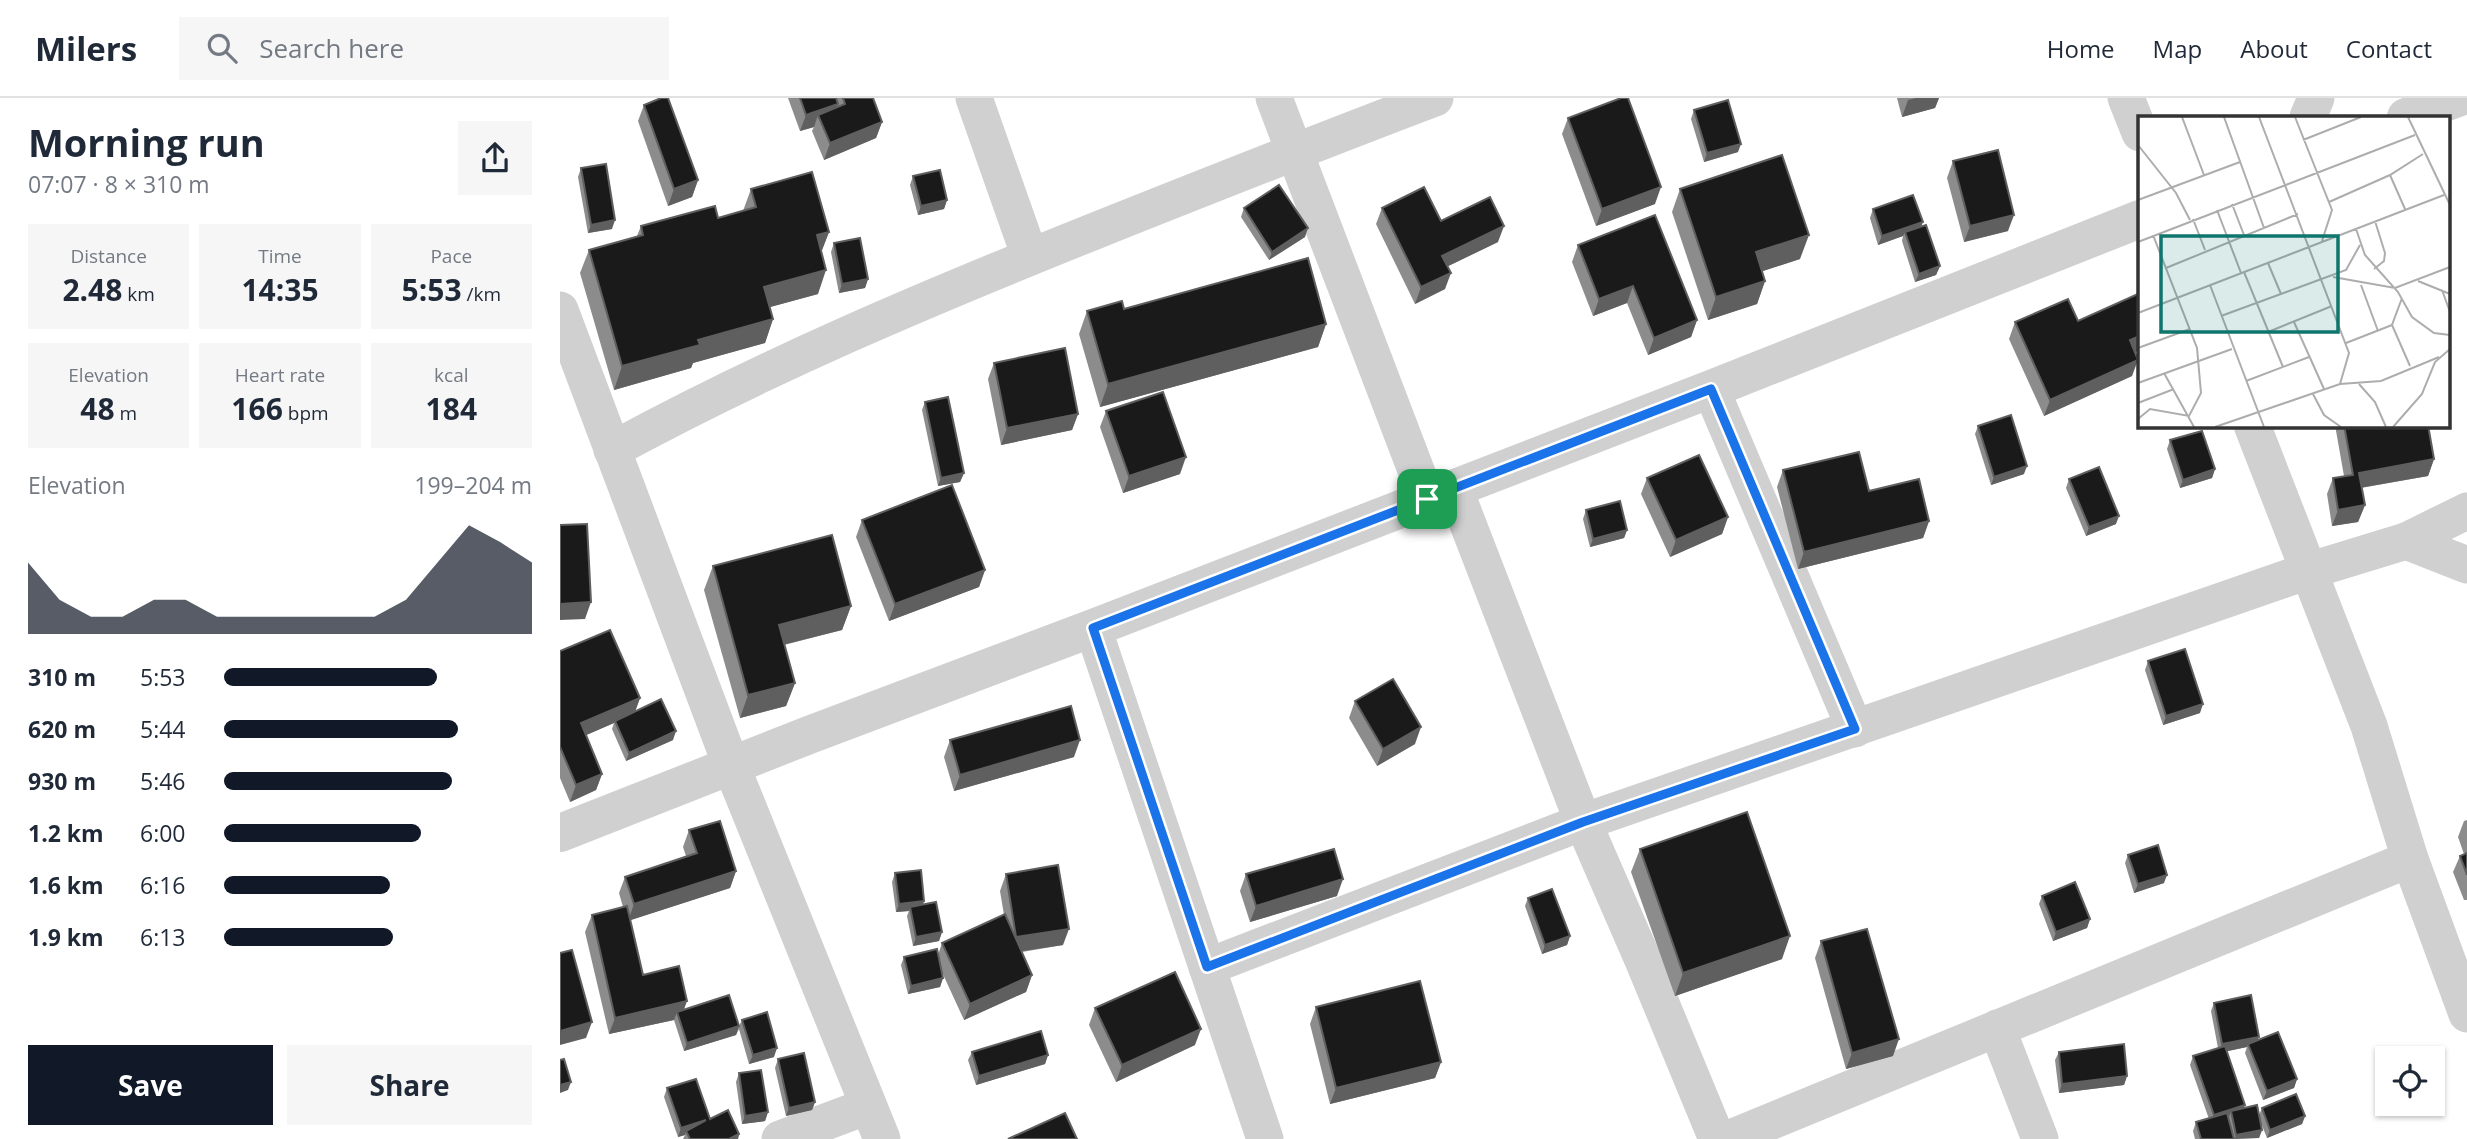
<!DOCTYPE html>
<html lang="en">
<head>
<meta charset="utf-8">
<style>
  :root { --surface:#fff; --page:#f6f6f7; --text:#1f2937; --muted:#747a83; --line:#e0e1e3; --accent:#111827 }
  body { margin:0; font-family:"Open Sans",sans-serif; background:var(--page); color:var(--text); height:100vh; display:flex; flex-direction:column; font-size:26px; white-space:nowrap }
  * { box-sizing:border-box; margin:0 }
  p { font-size:23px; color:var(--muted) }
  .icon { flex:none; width:38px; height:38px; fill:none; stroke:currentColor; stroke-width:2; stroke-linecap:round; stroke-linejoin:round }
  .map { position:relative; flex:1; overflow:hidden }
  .details { display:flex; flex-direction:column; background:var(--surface); width:560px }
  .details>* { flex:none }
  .tools { position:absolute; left:1815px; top:948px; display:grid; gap:14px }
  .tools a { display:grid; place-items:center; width:70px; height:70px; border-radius:0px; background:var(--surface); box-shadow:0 2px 5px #0004; font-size:35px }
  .pin { position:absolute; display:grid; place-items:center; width:60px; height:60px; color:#fff; margin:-30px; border-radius:14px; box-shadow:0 4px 10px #0006 }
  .round { display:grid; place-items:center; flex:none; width:74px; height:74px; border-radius:0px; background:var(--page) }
  .head { display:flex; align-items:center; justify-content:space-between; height:119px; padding:0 28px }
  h1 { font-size:38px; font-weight:700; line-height:52px }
  .metrics { display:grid; grid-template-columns:repeat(3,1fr); gap:10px; height:119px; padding:7px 28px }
  .metrics div { display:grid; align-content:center; border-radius:0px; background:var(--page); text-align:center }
  .metrics b { font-size:30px; font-weight:700 }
  .metrics small { font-size:19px; font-weight:400 }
  .metrics p { font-size:19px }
  .chart { height:196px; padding:14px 28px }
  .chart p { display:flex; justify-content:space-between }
  .chart svg { width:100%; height:126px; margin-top:7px; fill:var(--accent); opacity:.7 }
  .button { display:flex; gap:14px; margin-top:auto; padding:14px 28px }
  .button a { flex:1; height:80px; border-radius:0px; background:var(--accent); color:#fff; font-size:28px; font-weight:700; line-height:80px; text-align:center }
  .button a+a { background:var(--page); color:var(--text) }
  ul { padding:0 28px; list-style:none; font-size:23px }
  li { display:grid; grid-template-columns:112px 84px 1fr; align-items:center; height:52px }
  li i { height:18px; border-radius:9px; background:var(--accent) }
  header { display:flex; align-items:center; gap:42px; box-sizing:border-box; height:98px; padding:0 35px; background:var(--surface); border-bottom:2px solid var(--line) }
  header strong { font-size:33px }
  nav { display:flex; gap:38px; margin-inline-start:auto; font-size:24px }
  .search { width:490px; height:63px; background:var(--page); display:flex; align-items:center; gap:18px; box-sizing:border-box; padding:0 24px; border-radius:0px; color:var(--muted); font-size:26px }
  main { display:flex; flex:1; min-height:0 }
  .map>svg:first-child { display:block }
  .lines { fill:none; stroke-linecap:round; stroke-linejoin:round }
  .minor { stroke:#d0d0d0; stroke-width:37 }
  .tertiary { stroke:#d0d0d0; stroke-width:38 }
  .wall { fill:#8c8c8c }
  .shaded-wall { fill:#5f5f5f }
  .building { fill:#1a1a1a; stroke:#5f5f5f; stroke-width:2 }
  .route-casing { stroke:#fff; stroke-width:14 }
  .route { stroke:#1a73e8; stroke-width:9 }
  .inset-road { fill:none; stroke:#adadad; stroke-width:2 }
  .view { fill:#0f766e; fill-opacity:0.15; stroke:#0f766e; stroke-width:3.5 }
  .inset-edge { fill:none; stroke:#333; stroke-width:3.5 }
</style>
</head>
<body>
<header>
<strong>Milers</strong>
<div class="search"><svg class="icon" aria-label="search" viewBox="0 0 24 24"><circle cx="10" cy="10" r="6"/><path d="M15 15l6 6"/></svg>Search here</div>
<nav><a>Home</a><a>Map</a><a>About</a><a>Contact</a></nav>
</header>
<main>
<section class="details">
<div class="head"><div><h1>Morning run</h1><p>07:07 · 8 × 310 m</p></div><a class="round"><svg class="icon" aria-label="share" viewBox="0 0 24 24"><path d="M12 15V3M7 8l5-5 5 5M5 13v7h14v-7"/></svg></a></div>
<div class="metrics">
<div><p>Distance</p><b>2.48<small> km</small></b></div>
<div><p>Time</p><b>14:35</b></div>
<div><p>Pace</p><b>5:53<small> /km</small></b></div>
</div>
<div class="metrics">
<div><p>Elevation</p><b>48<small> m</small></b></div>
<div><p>Heart rate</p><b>166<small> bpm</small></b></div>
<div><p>kcal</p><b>184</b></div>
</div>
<div class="chart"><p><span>Elevation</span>199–204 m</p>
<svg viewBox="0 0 160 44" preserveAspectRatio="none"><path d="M0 44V19L10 32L20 38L30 38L40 32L50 32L60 38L70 38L80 38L90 38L100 38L110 38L120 32L130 19L140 6L150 12L160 19V44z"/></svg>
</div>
<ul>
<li><b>310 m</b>5:53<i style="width:69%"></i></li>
<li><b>620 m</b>5:44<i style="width:76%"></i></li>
<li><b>930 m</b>5:46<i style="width:74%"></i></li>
<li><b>1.2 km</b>6:00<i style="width:64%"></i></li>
<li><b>1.6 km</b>6:16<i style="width:54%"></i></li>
<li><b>1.9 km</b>6:13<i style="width:55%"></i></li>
</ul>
<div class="button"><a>Save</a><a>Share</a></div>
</section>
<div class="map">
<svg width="1907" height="1041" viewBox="0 0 1907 1041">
  <rect width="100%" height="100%" fill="#fff"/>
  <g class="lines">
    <g class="minor">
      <path d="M414,0L470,159"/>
      <path d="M714,0L867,401"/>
      <path d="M1566,0L1580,35"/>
      <path d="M1748,19L1756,0"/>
      <path d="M0,212L171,667L322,1041"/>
      <path d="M1151,291L1295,631"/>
      <path d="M1692,327L1809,628L1850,761L1907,916"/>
      <path d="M52,352C208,267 370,199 535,133C648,88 761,43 875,0"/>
      <path d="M894,390L1023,724L1083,862L1157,1041"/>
      <path d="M1846,443L1907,467"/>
      <path d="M533,530L705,1041"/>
      <path d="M647,869L1023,724L1748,473L1846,443L1907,413"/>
      <path d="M1437,930L1480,1041"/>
      <path d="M220,1041L308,1008"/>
      <path d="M1168,1041L1850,761"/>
    </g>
    <g class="tertiary">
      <path d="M1846,19L1898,0"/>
      <path d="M0,735L249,637L533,530L1151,291L1580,121"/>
    </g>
  </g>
  <g class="wall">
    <path d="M228,0H313L322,24L316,40L264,62L252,33L254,29L240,33Z"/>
    <path d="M1337,0H1379L1375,10L1342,19Z"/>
    <path d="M84,7L138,82L132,99L108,108L78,23Z"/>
    <path d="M1134,12L1178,54L1144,64L1131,21Z"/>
    <path d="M1008,20L1095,106L1036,128L1002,36Z"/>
    <path d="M1393,63L1448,133L1404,144L1387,80Z"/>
    <path d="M21,70L52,131L28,135L18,79Z"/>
    <path d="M353,78L387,102L384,111L358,117L350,87Z"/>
    <path d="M191,91L269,134L261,155L258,196L210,209L213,221L205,245L133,265L131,270L54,292L20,175L29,152L77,138L81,128L158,120L183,113Z"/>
    <path d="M1120,91L1240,161L1202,173L1205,183L1197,206L1148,222L1112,114Z"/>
    <path d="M684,110L745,139L709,162L681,119Z"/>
    <path d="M822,110L881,123L938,144L888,168L885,191L855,206L816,126Z"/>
    <path d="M1313,111L1361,128L1380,168L1376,177L1355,184L1342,143L1343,138L1318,147L1310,120Z"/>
    <path d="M274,145L308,181L305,190L279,195L271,154Z"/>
    <path d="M1018,147L1137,222L1131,239L1088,257L1067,205L1033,218L1012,164Z"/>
    <path d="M1580,195V252L1575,254L1572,278L1484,318L1449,241L1455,224L1518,223Z"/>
    <path d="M564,211L766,226L758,249L540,309L519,236L527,213Z"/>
    <path d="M434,265L518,316L512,332L441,347L428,281Z"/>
    <path d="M365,304L404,375L400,384L378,388L362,312Z"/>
    <path d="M546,313L620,376L563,395L540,329Z"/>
    <path d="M1775,327H1868L1874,361L1868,378L1801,390L1805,407L1798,424L1772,428L1767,396L1773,380L1784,378Z"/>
    <path d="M1418,328L1464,376L1431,387L1415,336Z"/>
    <path d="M1610,342L1655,371L1652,380L1620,390L1607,351Z"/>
    <path d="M1223,372L1309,393L1369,423L1363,440L1238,471L1217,389Z"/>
    <path d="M1087,380L1168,419L1162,436L1110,459L1081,396Z"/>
    <path d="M1509,381L1556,426L1526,438L1506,390Z"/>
    <path d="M1026,412L1067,432L1064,440L1030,449L1023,421Z"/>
    <path d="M302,422L425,472L419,489L329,523L296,439Z"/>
    <path d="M153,468L291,508L282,532L224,547L235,585L226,608L180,620L144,492Z"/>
    <path d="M0,553L80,600L75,613L113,642L66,663L52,631L54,625L26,637L42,676L36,692L10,704L0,680Z"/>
    <path d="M1588,563L1640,615L1603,627L1585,572Z"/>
    <path d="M795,603L855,646L817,668L789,620Z"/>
    <path d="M390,642L514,659L394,693L384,659Z"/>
    <path d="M1907,722V802H1904L1893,774L1900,758L1904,756L1898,739L1904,723Z"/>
    <path d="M129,732L176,773L170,790L70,822L83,877L124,911L179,928L182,922L214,959L189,966L179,931L176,937L124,953L114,922L49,936L25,834L32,817L63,809L59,795L65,779L126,758L123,749Z"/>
    <path d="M1080,751L1222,861L1115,898L1071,774Z"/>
    <path d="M1568,757L1604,785L1574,795L1565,765Z"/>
    <path d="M335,775L364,803L363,807L382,834L379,843L353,848L347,818L349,813L336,814L332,784Z"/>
    <path d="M446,776L503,847L462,854L472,877L466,894L404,922L381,872L383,880L380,889L348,896L341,867L344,859L378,857L382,845L444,817L440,793Z"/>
    <path d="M686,776L777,798L690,824L680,793Z"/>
    <path d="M1482,798L1530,821L1527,830L1493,843L1479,806Z"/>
    <path d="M968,800L1010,838L1007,847L982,856L965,808Z"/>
    <path d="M1261,843L1333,958L1286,971L1255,860Z"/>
    <path d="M1654,905L1697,943L1737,981L1734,990L1703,1002L1685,955L1687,949L1667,953L1683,1010L1699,1017L1702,1010L1745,1018L1742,1026L1707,1040L1701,1025L1702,1032L1699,1040L1635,1041L1633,1033L1636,1024L1649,1021L1630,967L1633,958L1658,950L1651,913Z"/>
    <path d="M756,909L881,964L875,980L770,1006L750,926Z"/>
    <path d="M535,910L635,947L556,984L529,927Z"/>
    <path d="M412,954L488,957L485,966L416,987L408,962Z"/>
    <path d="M1499,954L1567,978L1564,987L1499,995L1495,962Z"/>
    <path d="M218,961L255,1004L252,1012L226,1018L215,970Z"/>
    <path d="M179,975L208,1014L205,1023L182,1026L176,984Z"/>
    <path d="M107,990L150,1021L179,1036L178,1041H123L125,1037L118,1039L104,999Z"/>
  </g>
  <g class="shaded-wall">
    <path d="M1356,0H1379L1375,10L1342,19L1348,2Z"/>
    <path d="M278,6L272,22L258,17L254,29L240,33L246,17Z"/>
    <path d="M322,24L316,40L264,62L270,45Z"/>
    <path d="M1181,46L1178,54L1144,64L1147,55Z"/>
    <path d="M138,82L132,99L108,108L114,91Z"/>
    <path d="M1101,89L1095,106L1036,128L1042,111Z"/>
    <path d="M387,102L384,111L358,117L361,108Z"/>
    <path d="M1454,117L1448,133L1404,144L1410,128Z"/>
    <path d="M55,122L52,131L28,135L31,127Z"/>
    <path d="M1363,124L1360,132L1345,134L1343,138L1318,147L1322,138Z"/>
    <path d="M944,128L938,144L876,174L882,158Z"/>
    <path d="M748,130L745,139L709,162L712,154Z"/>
    <path d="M269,134L260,157L257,137Z"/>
    <path d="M1249,137L1240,161L1188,178L1196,154Z"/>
    <path d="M1380,168L1376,177L1355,184L1359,176Z"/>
    <path d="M266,172L258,196L196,213L204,189Z"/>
    <path d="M891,175L885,191L855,206L861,189Z"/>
    <path d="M308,181L305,190L279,195L282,186Z"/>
    <path d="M1205,183L1197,206L1148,222L1156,199Z"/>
    <path d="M1073,188L1067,205L1033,218L1039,201Z"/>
    <path d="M213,221L205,245L133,265L131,270L54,292L62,268L138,242Z"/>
    <path d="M1137,222L1131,239L1088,257L1094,240Z"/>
    <path d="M766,226L758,249L540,309L548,286Z"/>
    <path d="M1580,238V252L1564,259L1570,242Z"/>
    <path d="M1578,262L1572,278L1484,318L1490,302Z"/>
    <path d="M518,316L512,332L441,347L447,330Z"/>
    <path d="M626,359L620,376L563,395L569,378Z"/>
    <path d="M1874,361L1868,378L1793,391L1799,375Z"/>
    <path d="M1467,368L1464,376L1431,387L1434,379Z"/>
    <path d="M1655,371L1652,380L1620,390L1623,382Z"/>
    <path d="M404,375L400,384L378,388L381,380Z"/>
    <path d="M1805,407L1798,424L1772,428L1778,412Z"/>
    <path d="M1559,418L1556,426L1526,438L1529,429Z"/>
    <path d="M1168,419L1162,436L1110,459L1116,442Z"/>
    <path d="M1369,423L1363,440L1238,471L1244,454Z"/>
    <path d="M1067,432L1064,440L1030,449L1033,441Z"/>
    <path d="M425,472L419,489L329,523L335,506Z"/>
    <path d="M31,504L25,521L0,522V506Z"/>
    <path d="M291,508L282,532L210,550L219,527Z"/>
    <path d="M235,585L226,608L180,620L188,597Z"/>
    <path d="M80,600L74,617L55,623L54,625L15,642L21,625Z"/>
    <path d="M1643,606L1640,615L1603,627L1606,618Z"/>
    <path d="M861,629L855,646L817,668L823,651Z"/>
    <path d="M116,633L113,642L66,663L69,655Z"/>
    <path d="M520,642L514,659L394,693L400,677Z"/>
    <path d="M42,676L36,692L10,704L16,687Z"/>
    <path d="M176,773L170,790L68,823L74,806Z"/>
    <path d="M1607,777L1604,785L1574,795L1578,786Z"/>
    <path d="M783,781L777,798L690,824L696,808Z"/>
    <path d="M364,803L361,811L350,809L349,813L336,814L339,806Z"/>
    <path d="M1530,821L1527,830L1493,843L1496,834Z"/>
    <path d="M509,831L503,847L450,855L456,839Z"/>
    <path d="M382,834L379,843L353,848L356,839Z"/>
    <path d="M1010,838L1007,847L982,856L985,847Z"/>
    <path d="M1230,838L1222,861L1115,898L1123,875Z"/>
    <path d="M472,877L466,894L404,922L410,906Z"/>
    <path d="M383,880L380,889L348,896L351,888Z"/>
    <path d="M127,903L121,920L117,914L114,922L49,936L55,920Z"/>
    <path d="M32,924L26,940L0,947V933Z"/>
    <path d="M179,928L176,937L124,953L127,945Z"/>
    <path d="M641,931L635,947L556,984L562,967Z"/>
    <path d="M1699,939L1696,947L1688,946L1687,949L1659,955L1662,946Z"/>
    <path d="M1339,941L1333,958L1286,971L1292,955Z"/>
    <path d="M217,950L214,959L189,966L193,957Z"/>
    <path d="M488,957L485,966L416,987L419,978Z"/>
    <path d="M881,964L875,980L770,1006L776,990Z"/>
    <path d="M1567,978L1564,987L1499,995L1502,986Z"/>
    <path d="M1737,981L1734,990L1703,1002L1707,993Z"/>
    <path d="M11,984L8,992L0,995V987Z"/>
    <path d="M255,1004L252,1012L226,1018L229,1010Z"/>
    <path d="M1685,1007L1682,1015L1671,1013L1669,1019L1651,1026L1654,1017Z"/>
    <path d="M208,1014L205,1023L182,1026L185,1018Z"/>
    <path d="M1745,1018L1742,1026L1707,1040L1710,1032Z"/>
    <path d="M146,1022L126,1033L125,1037L118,1039L121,1030Z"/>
    <path d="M1702,1032L1699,1040L1675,1041L1676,1037Z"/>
    <path d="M179,1036L178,1041H169Z"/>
  </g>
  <g class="building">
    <path d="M101,0H108L138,82L114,91L84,7Z"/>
    <path d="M240,0H276L278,6L246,17Z"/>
    <path d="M283,0H313L322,24L270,45L258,17L285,6Z"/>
    <path d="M1061,0H1068L1101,89L1042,111L1008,20Z"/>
    <path d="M1168,2L1181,46L1147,55L1134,12Z"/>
    <path d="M1438,52L1454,117L1410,128L1393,63Z"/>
    <path d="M1222,57L1249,137L1196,154L1205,183L1156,199L1120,91Z"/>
    <path d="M46,66L55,122L31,127L21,70Z"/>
    <path d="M380,72L387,102L361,108L353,78Z"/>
    <path d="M252,74L269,134L257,137L266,172L204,189L213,221L138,242L140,247L62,268L29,152L83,137L81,128L155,108L158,120L196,109L191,91Z"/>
    <path d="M719,87L748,130L712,154L684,110Z"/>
    <path d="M864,89L881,123L930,99L944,128L882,158L891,175L861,189L822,110Z"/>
    <path d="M1353,97L1363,124L1322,138L1313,111Z"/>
    <path d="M1095,117L1137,222L1094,240L1073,188L1039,201L1018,147Z"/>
    <path d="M1366,127L1380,168L1359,176L1345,134Z"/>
    <path d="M300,140L308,181L282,186L274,145Z"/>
    <path d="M748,160L766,226L548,286L527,213L562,203L564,211Z"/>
    <path d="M1580,195V238L1570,242L1578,262L1490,302L1455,224L1508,201L1518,223Z"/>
    <path d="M505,250L518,316L447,330L434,265Z"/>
    <path d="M603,294L626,359L569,378L546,313Z"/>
    <path d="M388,299L404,375L381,380L365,304Z"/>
    <path d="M1451,317L1467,368L1434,379L1418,328Z"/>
    <path d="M1784,327H1868L1874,361L1799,375L1805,407L1778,412L1773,380L1793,377Z"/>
    <path d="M1642,333L1655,371L1623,382L1610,342Z"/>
    <path d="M1299,354L1309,393L1359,381L1369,423L1244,454L1223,372Z"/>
    <path d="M1139,357L1168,419L1116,442L1087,380Z"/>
    <path d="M1539,369L1559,418L1529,429L1509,381Z"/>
    <path d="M392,387L425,472L335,506L302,422Z"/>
    <path d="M1060,403L1067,432L1033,441L1026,412Z"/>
    <path d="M27,426L31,504L0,506V427Z"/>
    <path d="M272,437L291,508L219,527L235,585L188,597L153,468Z"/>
    <path d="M50,532L80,600L21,625L42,676L16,687L0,649V553Z"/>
    <path d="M1625,551L1643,606L1606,618L1588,563Z"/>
    <path d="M833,581L861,629L823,651L795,603Z"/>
    <path d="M101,601L116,633L69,655L55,623Z"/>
    <path d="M511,608L520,642L400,677L390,642Z"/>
    <path d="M1187,714L1230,838L1123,875L1080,751Z"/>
    <path d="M160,723L176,773L74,806L65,779L137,755L129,732Z"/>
    <path d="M1598,747L1607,777L1578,786L1568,757Z"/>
    <path d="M774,751L783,781L696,808L686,776Z"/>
    <path d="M1907,755V777L1900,758Z"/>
    <path d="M498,767L509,831L456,839L446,776Z"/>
    <path d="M361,772L364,803L339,806L335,775Z"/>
    <path d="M1515,784L1530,821L1496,834L1482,798Z"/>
    <path d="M992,791L1010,838L985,847L968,800Z"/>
    <path d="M376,804L382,834L356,839L350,809Z"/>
    <path d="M67,808L83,877L119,868L127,903L55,920L32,817Z"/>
    <path d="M445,816L472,877L410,906L382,845Z"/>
    <path d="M1307,831L1339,941L1292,955L1261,843Z"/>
    <path d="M377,851L383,880L351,888L344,859Z"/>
    <path d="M12,852L32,924L0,933V855Z"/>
    <path d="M615,874L641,931L562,967L535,910Z"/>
    <path d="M860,883L881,964L776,990L756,909Z"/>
    <path d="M169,897L179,928L127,945L117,914Z"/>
    <path d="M1691,897L1699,939L1662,946L1654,905Z"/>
    <path d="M207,914L217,950L193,957L182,922Z"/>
    <path d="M481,933L488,957L419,978L412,954Z"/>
    <path d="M1718,934L1737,981L1707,993L1688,946Z"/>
    <path d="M1564,946L1567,978L1502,986L1499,954Z"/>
    <path d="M1665,948L1685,1007L1654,1017L1633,958Z"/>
    <path d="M244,955L255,1004L229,1010L218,961Z"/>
    <path d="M4,961L11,984L0,987V962Z"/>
    <path d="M201,972L208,1014L185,1018L179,975Z"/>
    <path d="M136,981L150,1021L168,1012L179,1036L169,1041H130L126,1033L146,1022L121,1030L107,990Z"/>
    <path d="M1736,996L1745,1018L1710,1032L1702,1010Z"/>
    <path d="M1697,1007L1702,1032L1676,1037L1671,1013Z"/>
    <path d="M505,1015L517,1041H448Z"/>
    <path d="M1667,1015L1674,1041H1641L1636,1024Z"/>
  </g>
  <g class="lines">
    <g class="route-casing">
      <path id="route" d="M1151,291L1295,631L1023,724L647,869L533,530Z"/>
    </g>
    <use href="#route" class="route"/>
  </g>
  <g transform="translate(1578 18)">
    <rect width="312" height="312" fill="#fff"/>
    <path class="inset-road" d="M44,1L66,59M86,1L126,112M121,1L211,237L202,268M157,1L194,94L184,125M270,1L312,89M165,24L223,1M0,29L38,77L52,104M252,59L267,93M0,84L102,46M191,86L252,59L285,38M94,88L106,119M79,94L103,157M55,103L67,134M218,113L227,139L260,176L274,201L296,217L312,219M0,126L277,19M130,147L143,178M28,152L160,98M236,153L246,145L247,137L237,105M106,156L145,251M195,161L257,172L312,151M280,165L312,178M72,169L126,311M223,169L240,215M304,174L312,196M264,182L254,209L272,250M0,197L306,79M83,200L208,154L222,129M156,206L186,273M130,216L194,190M208,227L254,209M0,232L52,213M26,257L56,311M108,265L171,241M0,267L94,233M221,268L237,286L248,311M175,278L186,299L203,311M0,287L36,273M0,303L12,293L51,300L63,277L59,232L15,119M77,311L202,268L243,265L301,241M255,311L284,278L297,246L312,233"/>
    <path class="view" d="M23,120H200V216H23Z"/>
    <rect width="312" height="312" class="inset-edge"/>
  </g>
</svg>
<div class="tools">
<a><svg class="icon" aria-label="locate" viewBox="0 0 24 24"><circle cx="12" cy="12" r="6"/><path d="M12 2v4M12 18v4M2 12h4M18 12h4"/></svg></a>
</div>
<div class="pin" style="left:867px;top:401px;background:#1e9e55"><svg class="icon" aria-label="arrive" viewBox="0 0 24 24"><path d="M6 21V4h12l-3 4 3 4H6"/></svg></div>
</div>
</main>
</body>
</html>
